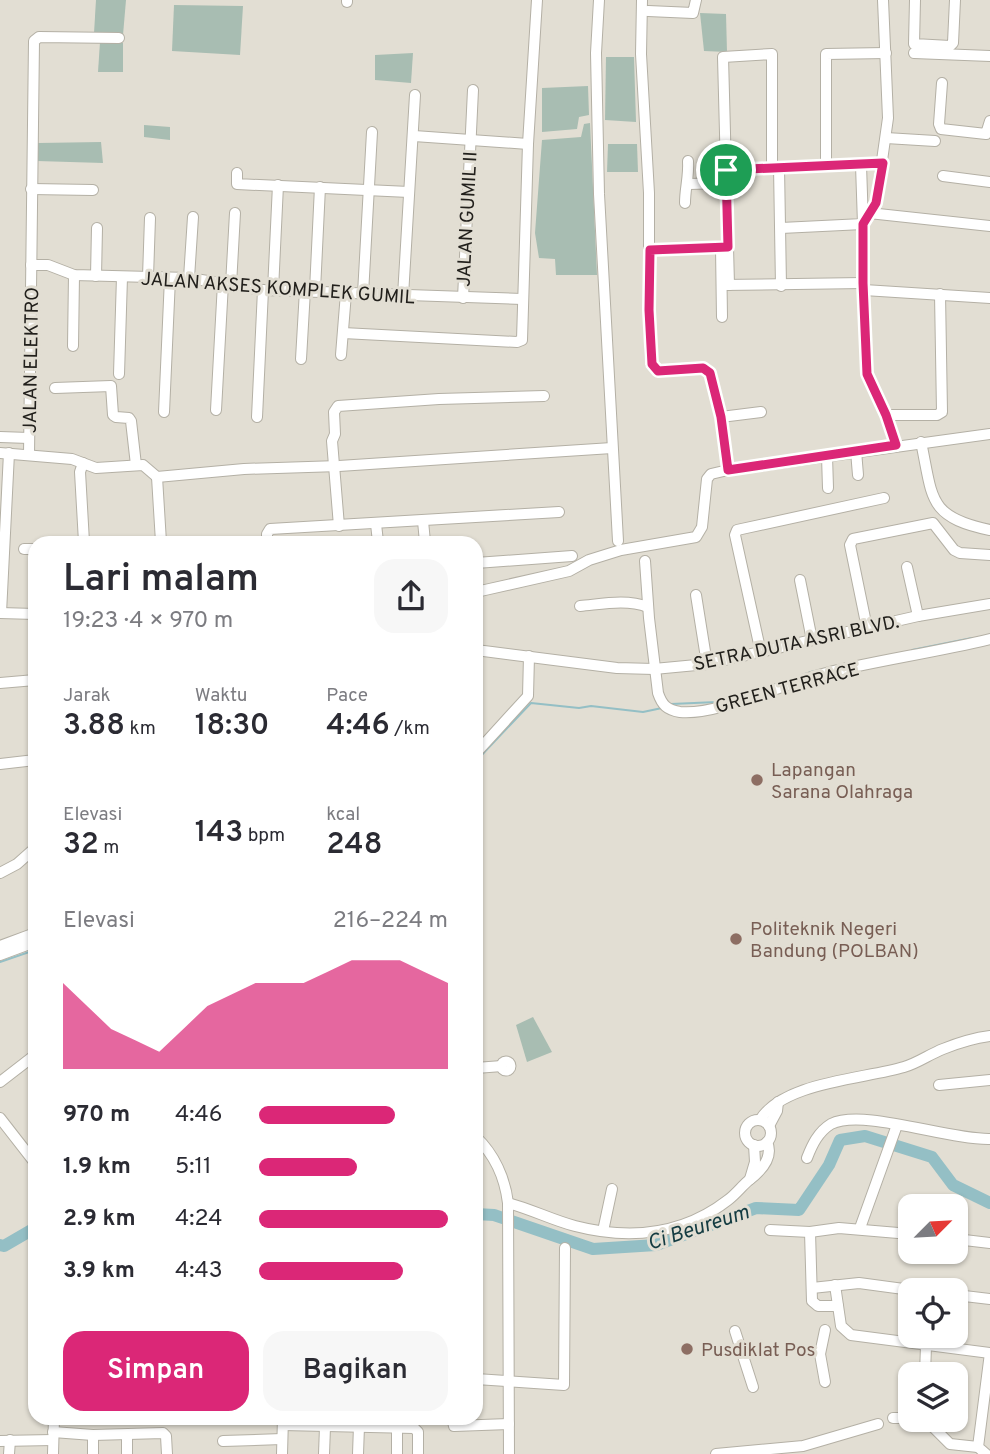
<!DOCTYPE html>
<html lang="id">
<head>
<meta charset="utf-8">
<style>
  :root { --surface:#fff; --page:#f7f7f7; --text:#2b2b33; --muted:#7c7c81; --accent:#db2777 }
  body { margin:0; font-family:Overpass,sans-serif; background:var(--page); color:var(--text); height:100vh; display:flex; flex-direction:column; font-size:26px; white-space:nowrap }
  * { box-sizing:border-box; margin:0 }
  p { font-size:23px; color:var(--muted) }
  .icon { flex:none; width:38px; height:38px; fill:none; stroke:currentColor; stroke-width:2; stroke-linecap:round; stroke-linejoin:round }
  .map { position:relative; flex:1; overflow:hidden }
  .panel { position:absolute; left:28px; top:536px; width:455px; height:889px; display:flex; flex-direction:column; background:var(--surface); border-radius:21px; box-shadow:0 2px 5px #0004 }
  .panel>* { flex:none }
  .needle { width:46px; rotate:66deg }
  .tools { position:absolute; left:898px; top:1194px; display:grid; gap:14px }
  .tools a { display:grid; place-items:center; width:70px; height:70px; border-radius:14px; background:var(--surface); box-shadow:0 2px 5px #0004; font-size:35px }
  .pin { position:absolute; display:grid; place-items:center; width:60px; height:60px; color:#fff; margin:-30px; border:4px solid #fff; border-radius:50%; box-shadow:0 2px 7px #0007 }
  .round { display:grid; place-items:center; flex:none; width:74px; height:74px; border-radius:21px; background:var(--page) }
  .head { display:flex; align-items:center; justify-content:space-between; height:119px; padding:0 35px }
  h1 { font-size:38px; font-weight:600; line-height:52px }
  .stats { display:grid; grid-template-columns:repeat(3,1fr); gap:10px; height:119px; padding:7px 35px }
  .stats div { display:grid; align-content:center }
  .stats b { font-size:30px; font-weight:600 }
  .stats small { font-size:19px; font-weight:400 }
  .stats p { font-size:19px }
  .chart { height:196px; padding:14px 35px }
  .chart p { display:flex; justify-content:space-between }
  .chart svg { width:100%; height:126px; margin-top:7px; fill:var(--accent); opacity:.7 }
  .action { display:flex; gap:14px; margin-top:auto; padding:14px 35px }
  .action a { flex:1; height:80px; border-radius:21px; background:var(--accent); color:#fff; font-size:28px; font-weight:600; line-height:80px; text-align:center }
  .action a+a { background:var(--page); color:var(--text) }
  ul { padding:0 35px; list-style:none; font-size:23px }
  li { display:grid; grid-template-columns:112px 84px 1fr; align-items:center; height:52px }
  li i { height:18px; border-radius:9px; background:var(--accent) }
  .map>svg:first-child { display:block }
  .green { fill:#a8bdb2 }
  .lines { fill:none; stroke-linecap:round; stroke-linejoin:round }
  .stream { stroke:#94bfc5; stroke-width:2 }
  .river { stroke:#94bfc5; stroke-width:12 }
  .minor-casing { stroke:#b4b0a5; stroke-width:12 }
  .minor { stroke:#fff; stroke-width:10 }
  .route-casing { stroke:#fff; stroke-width:14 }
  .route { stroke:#db2777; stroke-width:9 }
  .education-dot { fill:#8d6e63; stroke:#e2ded3; stroke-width:2.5 }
  .labels { text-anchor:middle; stroke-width:6; stroke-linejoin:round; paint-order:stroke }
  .street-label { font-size:19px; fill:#22201c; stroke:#e2ded3 }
  .education-label { font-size:19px; fill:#785e54; stroke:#e2ded3; text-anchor:start }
  .water-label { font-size:21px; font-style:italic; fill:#133b41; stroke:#e2ded3 }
</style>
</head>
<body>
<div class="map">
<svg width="990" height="1454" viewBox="0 0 990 1454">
  <rect width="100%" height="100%" fill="#e2ded3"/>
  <g class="green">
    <path d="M96,0H126L123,35L94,33Z"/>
    <path d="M174,5L243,6L240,55L172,51Z"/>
    <path d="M700,13L726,14L727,52L704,51Z"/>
    <path d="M100,42L123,43V72H98Z"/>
    <path d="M413,53L411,83L375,80V55Z"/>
    <path d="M606,57H634L636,122L605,120Z"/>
    <path d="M588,86L589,115L579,117L577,129L542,132V88Z"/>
    <path d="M590,123L597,275H556L555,259L539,258L535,233L542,140L581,137L584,124Z"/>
    <path d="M144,125L170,127V140L144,137Z"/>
    <path d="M101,142L103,163L37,161L38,143Z"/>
    <path d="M608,144H637L638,172H607Z"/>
    <path d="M533,1017L552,1052L527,1062L516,1025Z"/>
  </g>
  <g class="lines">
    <g class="stream">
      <path d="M912,650L972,638"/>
      <path d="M671,704L717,702L735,698L814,671"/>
      <path d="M476,761L531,703L579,708L591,706L643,712L662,708"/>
      <path d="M0,962L35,950"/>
    </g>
    <g class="river">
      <path d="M476,1214L494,1215L593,1249L656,1245L756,1208L799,1210L829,1165L840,1140L865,1136L932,1157L953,1185L990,1203"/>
      <path d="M0,1245L4,1246L35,1228"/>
    </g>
    <g class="minor-casing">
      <g id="minor">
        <path d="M599,0L596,53L599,194L618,541"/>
        <path d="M642,0L641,54L649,193V310L651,364L658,371L703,368L710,373L721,417L728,470"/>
        <path d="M883,0L888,118L876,203L863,224L862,256L867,374L886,415L896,445"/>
        <path d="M915,0L914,44L950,46L953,43L955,0"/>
        <path d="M347,2V0"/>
        <path d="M648,11L693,13L696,0"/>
        <path d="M914,53L990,56"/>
        <path d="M942,83L939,124L941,129L986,134L990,121"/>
        <path d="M414,136L528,144"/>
        <path d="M886,138L935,141"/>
        <path d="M826,166V54L886,53"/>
        <path d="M779,167L781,286"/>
        <path d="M726,170L883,163"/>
        <path d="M237,173V184L409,192"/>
        <path d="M943,176L990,182"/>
        <path d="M689,184L726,183"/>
        <path d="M31,189L93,190"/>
        <path d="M685,203C685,188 689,177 688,161"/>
        <path d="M869,213L990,226"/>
        <path d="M781,228L863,224L861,165"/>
        <path d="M721,248L722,317"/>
        <path d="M650,250L728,247"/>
        <path d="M31,265H48L74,275L189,278L263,290L522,299"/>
        <path d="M96,276L97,228"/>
        <path d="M148,277L150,218"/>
        <path d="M189,278L193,217"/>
        <path d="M231,285L235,213"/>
        <path d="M722,285L863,283"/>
        <path d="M729,285L723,57L772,54V167"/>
        <path d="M273,290L278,185"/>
        <path d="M315,290L320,187"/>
        <path d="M864,290L990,298"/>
        <path d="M363,294L372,132"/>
        <path d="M403,296L415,95"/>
        <path d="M463,298L473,90"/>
        <path d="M343,333L517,342L522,340L528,144L537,0"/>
        <path d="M73,346L74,275"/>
        <path d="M341,355L346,293"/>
        <path d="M301,359L305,290"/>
        <path d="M119,374L122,277"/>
        <path d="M55,388L111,386L113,415L116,417L129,418L131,421L136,465"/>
        <path d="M216,410L223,283"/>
        <path d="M164,412L170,278"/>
        <path d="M886,415H937L942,412L940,294"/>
        <path d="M257,417L263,290"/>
        <path d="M721,417L761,412"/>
        <path d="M0,437L29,438"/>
        <path d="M921,442C933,498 927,517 990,530"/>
        <path d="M856,451L858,475"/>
        <path d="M0,453L72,459L96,468L143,465L157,477"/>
        <path d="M29,455L34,41L39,37L119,38"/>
        <path d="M827,456L828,488"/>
        <path d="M83,463L80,472L84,542"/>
        <path d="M157,477L244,469L339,466L612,448"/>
        <path d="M157,477L161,542"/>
        <path d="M423,521L425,542"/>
        <path d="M376,524L378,542"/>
        <path d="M339,526L332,441L335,434L334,412L338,406L439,399L544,396"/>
        <path d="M267,542V534L270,529L559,512"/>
        <path d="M24,549H35"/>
        <path d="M645,561L649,618L658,693C662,705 667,710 680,712C717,716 787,682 826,673C880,660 936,652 990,639"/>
        <path d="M476,563L572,556"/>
        <path d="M907,567L918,616"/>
        <path d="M800,580L812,640"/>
        <path d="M476,592L569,571L589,560L621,550L696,537L702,527L707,479L711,474L728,470L990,434"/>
        <path d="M696,595L707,664"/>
        <path d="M580,606C603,604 626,599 648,607"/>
        <path d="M0,613L35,614"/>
        <path d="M1,613L9,453"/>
        <path d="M867,628L850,545L853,539L933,523L954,550L960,553L990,555"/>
        <path d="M476,650L617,668L654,669L707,664L918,616L990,604"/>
        <path d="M761,653L735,535L737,530L884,498"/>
        <path d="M0,683L35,680"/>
        <path d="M476,753L528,696L529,656"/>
        <path d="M0,764L35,760"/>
        <path d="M0,873L17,864L35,848"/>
        <path d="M0,946L35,933"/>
        <path d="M0,955L35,942"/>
        <circle cx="506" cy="1066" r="4.5"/>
        <path d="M476,1068L502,1066"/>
        <path d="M0,1082L35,1055"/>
        <path d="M939,1085L990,1080"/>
        <path d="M0,1118L35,1163"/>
        <path d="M760,1120C783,1082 864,1079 904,1067C918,1063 930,1054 943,1049C958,1043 974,1038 990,1036"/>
        <circle cx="758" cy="1133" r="13"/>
        <path d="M769,1126L777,1111L778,1102"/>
        <path d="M476,1137C494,1154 505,1178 508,1203L509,1454"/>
        <path d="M807,1158C812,1145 818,1132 831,1124C863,1108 948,1140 990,1139"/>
        <path d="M750,1179L755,1162L754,1145"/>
        <path d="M508,1203C531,1209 552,1220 575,1226C629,1240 683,1235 728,1200C736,1194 741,1187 748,1181C760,1172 774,1158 767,1142"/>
        <path d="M860,1228L897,1125"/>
        <path d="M770,1230L810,1232L839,1228L910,1234"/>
        <path d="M603,1231L612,1189"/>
        <path d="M810,1232L812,1301L818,1306H838"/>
        <path d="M956,1239L990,1243"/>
        <path d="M835,1285L841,1326L851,1335L990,1353"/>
        <path d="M812,1288L859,1283L911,1290"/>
        <path d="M956,1295L990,1299"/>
        <path d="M825,1330L820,1354L825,1382"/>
        <path d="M735,1331L753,1387"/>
        <path d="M925,1374L926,1346"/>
        <path d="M476,1379L564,1385L565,1248"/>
        <path d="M452,1418L454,1426L509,1424"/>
        <path d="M893,1418H910"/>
        <path d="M925,1419L950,1444L978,1447"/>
        <path d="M283,1425L414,1428L418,1432V1454"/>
        <path d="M397,1428V1454"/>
        <path d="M53,1432L93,1435L163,1433L166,1436L167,1454"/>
        <path d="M127,1435V1454"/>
        <path d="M0,1441L53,1440"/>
        <path d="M223,1441L282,1439"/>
        <path d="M9,1454L10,1440"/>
        <path d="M53,1454L54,1418"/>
        <path d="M93,1454V1435"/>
        <path d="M282,1454L283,1418"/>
        <path d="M324,1454L325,1427"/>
        <path d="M358,1454L359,1426"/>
        <path d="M716,1454L803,1446L878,1424"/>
        <path d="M986,1454L978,1447L990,1353"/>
      </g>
    </g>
    <use href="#minor" class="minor"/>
  </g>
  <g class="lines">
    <g class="route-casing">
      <path id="route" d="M883,163L876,203L863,224V283L867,374L886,415L896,445L728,470L721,417L710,373L703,368L658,371L652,364L649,310L650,250L728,247L726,170Z"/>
    </g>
    <use href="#route" class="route"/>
  </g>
  <g class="education-dot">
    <circle cx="757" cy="780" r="7"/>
    <circle cx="736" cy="939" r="7"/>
    <circle cx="687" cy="1349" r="7"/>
  </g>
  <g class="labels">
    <g class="street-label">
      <text transform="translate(466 219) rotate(-87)" y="7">JALAN GUMIL II</text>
      <text transform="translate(278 287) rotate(4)" y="7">JALAN AKSES KOMPLEK GUMIL</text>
      <text transform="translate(30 360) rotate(-89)" y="7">JALAN ELEKTRO</text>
      <text transform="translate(796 642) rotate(-12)" y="7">SETRA DUTA ASRI BLVD.</text>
      <text transform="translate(787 687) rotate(-15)" y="7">GREEN TERRACE</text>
    </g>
    <g class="education-label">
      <text x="771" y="776">Lapangan<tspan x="771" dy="22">Sarana Olahraga</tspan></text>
      <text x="750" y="935">Politeknik Negeri<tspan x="750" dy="22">Bandung (POLBAN)</tspan></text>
      <text x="701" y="1356">Pusdiklat Pos</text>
    </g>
    <g class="water-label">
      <text transform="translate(698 1227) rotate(-18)" y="7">Ci Beureum</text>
    </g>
  </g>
</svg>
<div class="tools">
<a><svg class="needle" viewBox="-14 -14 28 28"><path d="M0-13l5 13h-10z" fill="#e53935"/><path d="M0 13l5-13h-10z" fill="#7c7c81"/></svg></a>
<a><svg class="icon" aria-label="locate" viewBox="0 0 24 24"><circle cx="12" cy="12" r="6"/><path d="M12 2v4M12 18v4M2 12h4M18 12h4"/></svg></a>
<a><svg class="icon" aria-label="layers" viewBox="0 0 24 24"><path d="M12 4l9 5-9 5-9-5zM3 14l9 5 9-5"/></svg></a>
</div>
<div class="pin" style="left:726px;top:170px;background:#1e9e55"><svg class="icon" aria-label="arrive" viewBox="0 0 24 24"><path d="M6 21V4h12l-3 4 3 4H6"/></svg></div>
<section class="panel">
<div class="head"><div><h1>Lari malam</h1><p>19:23 · 4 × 970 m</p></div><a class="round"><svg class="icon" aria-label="share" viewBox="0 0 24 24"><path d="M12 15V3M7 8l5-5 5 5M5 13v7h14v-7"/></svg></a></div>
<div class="stats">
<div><p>Jarak</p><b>3.88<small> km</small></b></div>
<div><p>Waktu</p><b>18:30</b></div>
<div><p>Pace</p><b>4:46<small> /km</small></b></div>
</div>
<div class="stats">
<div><p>Elevasi</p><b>32<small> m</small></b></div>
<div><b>143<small> bpm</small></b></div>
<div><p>kcal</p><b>248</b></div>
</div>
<div class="chart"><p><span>Elevasi</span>216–224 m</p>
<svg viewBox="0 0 160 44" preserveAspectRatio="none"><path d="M0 44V14L10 22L20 30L30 34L40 38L50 30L60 22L70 18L80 14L90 14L100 14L110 10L120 6L130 6L140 6L150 10L160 14V44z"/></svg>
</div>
<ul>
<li><b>970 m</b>4:46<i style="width:72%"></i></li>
<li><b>1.9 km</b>5:11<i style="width:52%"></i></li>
<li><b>2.9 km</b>4:24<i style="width:100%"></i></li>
<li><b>3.9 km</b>4:43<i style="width:76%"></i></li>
</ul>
<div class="action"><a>Simpan</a><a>Bagikan</a></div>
</section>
</div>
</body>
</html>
